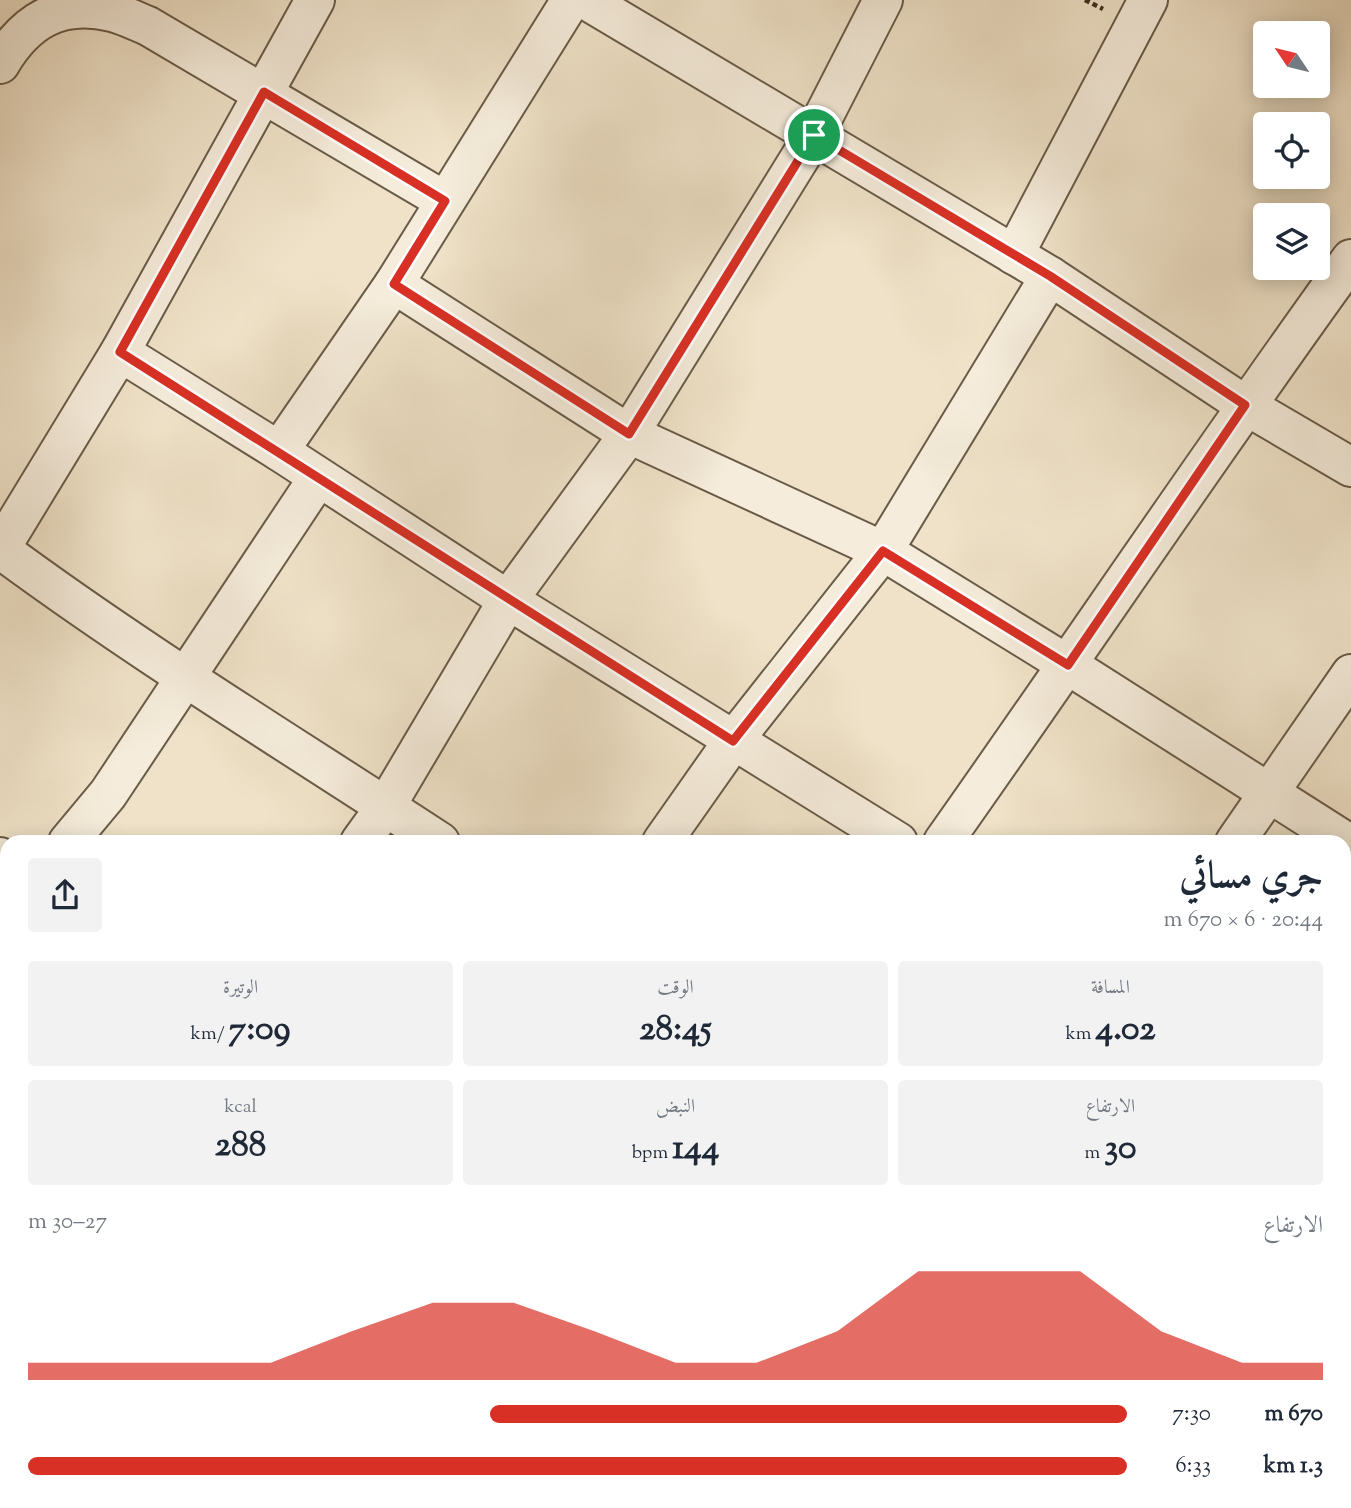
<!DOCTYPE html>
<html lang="ar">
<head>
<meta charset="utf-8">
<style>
  :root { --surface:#fff; --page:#f2f2f3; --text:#1f2937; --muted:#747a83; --accent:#d93025 }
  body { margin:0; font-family:"Sorts Mill Goudy",Amiri,serif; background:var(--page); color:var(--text); direction:rtl; height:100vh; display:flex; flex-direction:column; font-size:26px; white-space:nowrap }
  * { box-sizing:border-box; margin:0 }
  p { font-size:23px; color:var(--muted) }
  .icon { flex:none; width:38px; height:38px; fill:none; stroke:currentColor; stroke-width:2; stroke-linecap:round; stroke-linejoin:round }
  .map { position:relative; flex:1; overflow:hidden; direction:ltr }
  .panel { position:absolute; left:0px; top:835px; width:1351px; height:674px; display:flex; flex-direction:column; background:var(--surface); border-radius:21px 21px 0 0; box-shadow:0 4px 18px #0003; direction:rtl }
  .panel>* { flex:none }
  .needle { width:46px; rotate:305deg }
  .tools { position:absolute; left:1253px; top:21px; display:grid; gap:14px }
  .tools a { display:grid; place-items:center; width:77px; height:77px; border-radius:7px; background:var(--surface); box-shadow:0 4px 18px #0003; font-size:35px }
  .pin { position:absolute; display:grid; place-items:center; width:60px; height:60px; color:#fff; margin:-30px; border:4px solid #fff; border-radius:50%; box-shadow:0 2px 7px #0007 }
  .round { display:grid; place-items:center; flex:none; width:74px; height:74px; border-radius:7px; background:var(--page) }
  .overview { display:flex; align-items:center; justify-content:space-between; height:119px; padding:0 28px }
  h1 { font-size:38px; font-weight:700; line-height:52px }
  .metrics { display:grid; grid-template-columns:repeat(3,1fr); gap:10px; height:119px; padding:7px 28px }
  .metrics div { display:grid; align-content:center; border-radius:7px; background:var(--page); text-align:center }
  .metrics b { font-size:35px; font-weight:700 }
  .metrics small { font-size:19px; font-weight:400 }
  .metrics p { font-size:19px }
  .chart { height:196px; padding:14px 28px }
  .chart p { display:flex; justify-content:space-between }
  .chart svg { width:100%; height:126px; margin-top:7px; fill:var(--accent); opacity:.7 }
  ul { padding:0 28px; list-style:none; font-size:23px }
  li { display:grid; grid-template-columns:112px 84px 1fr; align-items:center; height:52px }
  li i { height:18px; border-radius:9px; background:var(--accent) }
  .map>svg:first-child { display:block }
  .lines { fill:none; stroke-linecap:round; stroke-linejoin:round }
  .minor-casing { stroke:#6a5b48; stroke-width:42 }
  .path { stroke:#3d2e1d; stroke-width:4.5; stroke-dasharray:5 3.5; stroke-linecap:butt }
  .minor { stroke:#f5ecdb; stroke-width:38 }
  .route-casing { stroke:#fff; stroke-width:14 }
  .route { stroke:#d93025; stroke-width:9 }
</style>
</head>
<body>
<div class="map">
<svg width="1351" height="1508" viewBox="0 0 1351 1508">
  <rect width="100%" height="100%" fill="#efe2c8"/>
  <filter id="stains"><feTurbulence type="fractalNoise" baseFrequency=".00286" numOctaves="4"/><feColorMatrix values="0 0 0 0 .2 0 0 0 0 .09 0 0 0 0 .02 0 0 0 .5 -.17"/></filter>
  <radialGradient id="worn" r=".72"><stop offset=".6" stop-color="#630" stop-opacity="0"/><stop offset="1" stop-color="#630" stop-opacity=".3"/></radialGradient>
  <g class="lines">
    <g class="minor-casing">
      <g id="minor">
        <path d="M586,0L1050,276L1245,405L1351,467"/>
        <path d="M0,64C26,20 60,0 112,12C124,15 136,21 148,26L445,201"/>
        <path d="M1014,255L1148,0"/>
        <path d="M394,284L629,434L883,551L1068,665L1351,845"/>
        <path d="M120,352L279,451L508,600L898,842"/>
        <path d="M279,451L394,284L571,0"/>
        <path d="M0,549L120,352L315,0"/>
        <path d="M0,549C142,654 292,745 440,842"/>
        <path d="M68,842L108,794L318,478"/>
        <path d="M360,842L386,806L508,600L629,434L814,135L883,0"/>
        <path d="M662,842L733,741L883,551L1050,276"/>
        <path d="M943,842C1080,648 1212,451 1351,259"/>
        <path d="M1235,842L1351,674"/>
        <path d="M0,857L7,862"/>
        <path d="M0,931L7,922"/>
        <path d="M1344,1092L1351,1082"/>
        <path d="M0,1136L7,1141"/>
        <path d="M0,1327L7,1318"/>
        <path d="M1344,1387L1351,1391"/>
        <path d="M0,1426L7,1430"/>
        <path d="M129,1502L140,1508"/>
        <path d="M1067,1502L1078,1508"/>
        <path d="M167,1508L171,1502"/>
        <path d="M447,1508L452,1502"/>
        <path d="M892,1508L896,1502"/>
      </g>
    </g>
    <g class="path">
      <path d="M1085,0L1103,9"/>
      <path d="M1344,1472L1351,1462"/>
      <path d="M584,1502L597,1508"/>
      <path d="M1317,1508L1322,1502"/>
    </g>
    <use href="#minor" class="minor"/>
  </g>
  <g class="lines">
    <g class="route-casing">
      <path id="route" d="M264,92L445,201L394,284L629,434L814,135L1050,276L1245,405L1068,665L883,551L733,741L120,352Z"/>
    </g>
    <use href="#route" class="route"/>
  </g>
  <rect width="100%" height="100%" filter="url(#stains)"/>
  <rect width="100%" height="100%" fill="url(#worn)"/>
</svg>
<div class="tools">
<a><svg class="needle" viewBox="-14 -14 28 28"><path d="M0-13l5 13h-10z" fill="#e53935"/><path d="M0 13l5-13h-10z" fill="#747a83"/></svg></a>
<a><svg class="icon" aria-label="locate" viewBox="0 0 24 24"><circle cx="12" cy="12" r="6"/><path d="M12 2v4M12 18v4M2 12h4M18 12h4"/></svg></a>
<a><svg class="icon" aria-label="layers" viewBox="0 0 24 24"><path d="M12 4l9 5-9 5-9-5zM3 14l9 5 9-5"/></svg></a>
</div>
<div class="pin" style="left:814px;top:135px;background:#1e9e55"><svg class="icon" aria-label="arrive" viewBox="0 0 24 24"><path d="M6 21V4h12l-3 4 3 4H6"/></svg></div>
<section class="panel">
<div class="overview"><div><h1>جري مسائي</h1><p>20:44 · 6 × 670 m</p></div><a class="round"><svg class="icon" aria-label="share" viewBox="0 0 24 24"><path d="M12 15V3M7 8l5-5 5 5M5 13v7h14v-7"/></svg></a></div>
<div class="metrics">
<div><p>المسافة</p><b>4.02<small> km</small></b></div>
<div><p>الوقت</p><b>28:45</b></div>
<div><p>الوتيرة</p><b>7:09<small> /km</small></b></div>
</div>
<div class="metrics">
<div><p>الارتفاع</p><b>30<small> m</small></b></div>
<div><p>النبض</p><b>144<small> bpm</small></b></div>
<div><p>kcal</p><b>288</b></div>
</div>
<div class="chart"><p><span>الارتفاع</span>27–30 m</p>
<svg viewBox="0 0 160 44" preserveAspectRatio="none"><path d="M0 44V38L10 38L20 38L30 38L40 27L50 17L60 17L70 27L80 38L90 38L100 27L110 6L120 6L130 6L140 27L150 38L160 38V44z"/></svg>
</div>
<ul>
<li><b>670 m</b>7:30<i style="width:58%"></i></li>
<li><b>1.3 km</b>6:33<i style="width:100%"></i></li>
</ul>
</section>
</div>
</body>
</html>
